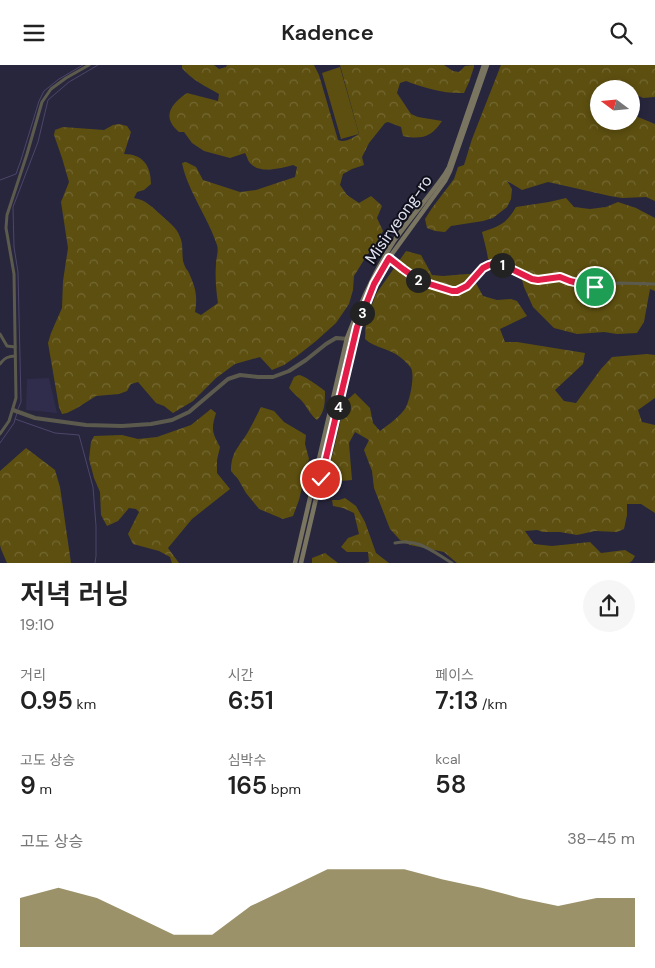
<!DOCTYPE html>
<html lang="ko">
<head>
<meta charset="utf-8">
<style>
  :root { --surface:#fff; --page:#f6f6f6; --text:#222; --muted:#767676; --accent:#72652b }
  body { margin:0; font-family:"DM Sans","Noto Sans KR",sans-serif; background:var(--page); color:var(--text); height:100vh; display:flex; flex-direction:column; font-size:19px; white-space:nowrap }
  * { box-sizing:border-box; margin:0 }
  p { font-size:16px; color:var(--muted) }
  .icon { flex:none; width:28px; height:28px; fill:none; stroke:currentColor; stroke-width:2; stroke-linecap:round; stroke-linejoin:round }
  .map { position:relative; height:498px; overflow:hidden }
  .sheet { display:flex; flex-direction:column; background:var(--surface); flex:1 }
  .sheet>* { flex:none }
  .needle { width:32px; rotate:286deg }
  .controls { position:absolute; left:590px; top:15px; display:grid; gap:10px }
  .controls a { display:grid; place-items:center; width:50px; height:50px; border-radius:50%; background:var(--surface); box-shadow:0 2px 8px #0003; font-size:25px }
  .pin { position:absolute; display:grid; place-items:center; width:42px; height:42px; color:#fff; margin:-21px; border:2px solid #fff; border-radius:50%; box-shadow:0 1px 5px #0007 }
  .km { position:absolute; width:25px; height:25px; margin:-12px; border-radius:50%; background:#222; color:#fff; font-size:14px; line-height:25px; text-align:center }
  .round { display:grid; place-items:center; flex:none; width:52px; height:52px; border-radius:26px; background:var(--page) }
  .headline { display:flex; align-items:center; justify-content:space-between; height:85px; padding:0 20px }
  h1 { font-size:28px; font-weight:600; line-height:38px }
  .stats { display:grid; grid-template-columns:repeat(3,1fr); gap:8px; height:85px; padding:5px 20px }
  .stats div { display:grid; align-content:center }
  .stats b { font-size:25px; font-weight:600 }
  .stats small { font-size:14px; font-weight:400 }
  .stats p { font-size:14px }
  .chart { height:140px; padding:10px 20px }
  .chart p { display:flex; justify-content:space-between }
  .chart svg { width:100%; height:90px; margin-top:5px; fill:var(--accent); opacity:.7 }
  header { display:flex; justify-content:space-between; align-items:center; height:65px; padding:0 20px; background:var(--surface); font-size:22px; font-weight:600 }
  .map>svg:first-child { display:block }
  .built { fill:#2f2d4b }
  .forest { fill:url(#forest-crowns) }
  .pitch { fill:#5d4f10 }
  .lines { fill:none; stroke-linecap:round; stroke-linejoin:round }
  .stream { stroke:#4d456a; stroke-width:1 }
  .minor { stroke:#5c5a4d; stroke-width:3 }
  .tertiary { stroke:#5c5a4d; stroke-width:4 }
  .secondary { stroke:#797561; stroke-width:4.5 }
  .route-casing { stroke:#fff; stroke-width:10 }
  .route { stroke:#e11d48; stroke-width:6 }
  .labels { text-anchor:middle; stroke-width:4; stroke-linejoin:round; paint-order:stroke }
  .street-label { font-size:16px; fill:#e3e4f3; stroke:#10101b }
</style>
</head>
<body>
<header><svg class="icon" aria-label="menu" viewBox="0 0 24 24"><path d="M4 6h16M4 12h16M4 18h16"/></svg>Kadence<svg class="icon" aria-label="search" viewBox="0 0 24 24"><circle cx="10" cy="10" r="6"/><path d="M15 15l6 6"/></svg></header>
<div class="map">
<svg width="655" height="498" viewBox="0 0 655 498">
  <defs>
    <pattern id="forest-crowns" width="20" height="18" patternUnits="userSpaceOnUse" patternTransform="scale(1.25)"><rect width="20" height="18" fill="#5d4f10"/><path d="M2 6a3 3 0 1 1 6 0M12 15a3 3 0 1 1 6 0" fill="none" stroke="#746833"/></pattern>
  </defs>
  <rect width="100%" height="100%" fill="#27263d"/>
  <path class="built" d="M49,313L57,348L26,345L27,314Z"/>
  <g class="forest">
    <path d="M182,0H214L219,4L226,2L227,0H314L319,10L338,75C346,78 352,73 359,69L340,0H444L453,6L459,7L465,1L474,0V2L469,17L464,28C445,29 425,23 406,16L400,18L397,28L411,49L418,52L442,56C432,72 421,75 403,71L401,62L388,57L385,58L369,78L362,92L364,100L352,104L343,109L340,120L347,130L359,138L371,131L379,138L382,141L377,153L383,166L374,182L367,190L354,211L353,225L349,239L336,258L316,276L297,291L284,300L272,305L260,292L235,299L216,313L193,336L173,348L164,341L156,338L138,317L131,319L127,326L119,329L96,331L77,343L67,348L62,349L59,342L48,278L51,268L62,243L63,216L68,183L61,137L69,117L62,93L54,70L55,65L63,62L104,65L113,60L119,59L127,61L131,67L124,89C143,89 151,101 151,119L144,125L137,127L134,133C146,135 152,142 160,149C167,156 177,162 180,172C184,180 181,191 184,199C185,202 186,204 188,206C195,221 198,230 195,247L201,250L218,238C216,225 215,212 216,199C216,193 219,186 217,180C208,152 188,127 182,98L186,97L196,102L203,115L240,127L256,125L295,112L297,102L293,100C282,103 260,109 251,99C248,97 247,91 245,88L230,93L204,86L192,78L184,67H179C161,52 171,39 187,28L218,36L219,29C205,21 192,15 182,3Z"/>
    <path d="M501,0H655V32L643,33L631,27V24H621L612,19L608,21V24H599V56H631V44L638,52L655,59V136L646,132L622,133L610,131L548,117L522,125L507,116L512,124L511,134L507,142L493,153L483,156L451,161L445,167L435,166L427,163L425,154L432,143L454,114L458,102L464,100L472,74Z"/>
    <path d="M566,133L574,142L590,144L606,142L618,137L636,143L655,153V226L650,224L644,257L637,268L617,269L604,267L577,269L554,263L533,242L524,222L520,208L514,200L493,194H488C487,185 484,176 482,167C500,161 506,159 516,142L549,137Z"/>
    <path d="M406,186L421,190L432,210L443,211L467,209H471L483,231L497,235L511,234L517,236L527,251L500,264L505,277H517L585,288L583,299L555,325L564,336L576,338L601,304L612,292L647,289L655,290V333L638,345L642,357L655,360V448L641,439H627V450L624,464L617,467L595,466L577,470L560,467H543L537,465L525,466L534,479L552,481L590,477L601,488L625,485L635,491L632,496L629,498H457L444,487L410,480L400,475L390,464L374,423L372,406L364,385L369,375L355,367L349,378L352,415L340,416L333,413L330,400L345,337L355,328L370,343L373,358L380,366C388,360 402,350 406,342C410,334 415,311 411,303C409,300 403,294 400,292C389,283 374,283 365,274L366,256L376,229Z"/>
    <path d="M299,310C305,311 320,322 325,326C325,337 325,347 317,355C310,350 307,341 301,335C297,331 293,328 289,323L294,312Z"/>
    <path d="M261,342L274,346L284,357L306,370L305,379L309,394L299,435L293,451L283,454L259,444L246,428L238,414L231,406C231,387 239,382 248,367C253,358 257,350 261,342Z"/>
    <path d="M211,344L216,348C211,364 212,367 220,382L217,395V408L230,424L192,454L168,483L179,498H172L170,492L159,486L133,479L128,469L139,447L136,444L129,443L118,456L107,461L101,450L100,427L94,413L89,394L91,377L94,371L122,370L138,374L157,372L191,360Z"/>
    <path d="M26,383L55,405L60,422L71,498H7L1,484L0,480V406Z"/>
    <path d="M345,433L356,441L365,457L376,488L389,498H365L369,497L368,487H347L341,482L348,473L359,469L354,448L343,443L333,441L332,435H339Z"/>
    <path d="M325,488L338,498H339H312V493Z"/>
  </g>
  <path class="pitch" d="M340,2L359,69L341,74L322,8Z"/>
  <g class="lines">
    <g class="stream">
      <path d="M0,115L16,109L21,95L39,36L44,26L59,14L83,0"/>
      <path d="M18,344L21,337L18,207L14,182L13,142L38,77L48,35L69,17L98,0"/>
      <path d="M15,354L55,368L79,370L93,422L96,461V491L95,498"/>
      <path d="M0,378L14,358L17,348"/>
    </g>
    <g class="minor">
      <path d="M389,193C411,211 428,223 457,226L467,221L483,203L489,200L495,198H499L520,209L538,215L560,212L570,216L595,222L620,218L655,219"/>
      <path d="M0,269L7,281L15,282"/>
      <path d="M0,299C4,293 8,291 15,291"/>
      <path d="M0,369L9,356L16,333L14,209L6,163L7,150L27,89L42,37L51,24L66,13L89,0"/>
      <path d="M395,478C419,473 433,487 452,498"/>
      <path d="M655,498V497"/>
    </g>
    <path class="tertiary" d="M13,345L35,353L86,360L122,361L151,359L172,355L189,347L228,314L240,310L258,312H273L289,306L306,295L326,279L336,273L349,274"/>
    <g class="secondary">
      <path d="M295,498L347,273C360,239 374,207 394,176C410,153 429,132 445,109L449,102L484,0"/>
      <path d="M301,498L353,275L368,232L389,193L445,116L450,106L487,0"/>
    </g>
  </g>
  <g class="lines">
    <g class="route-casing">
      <path id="route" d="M321,414L357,262L374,219L389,193L403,204L420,216L452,226H457L467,221L483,203L489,200L495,198L505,201L532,214L538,215L560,212L570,216L595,222"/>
    </g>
    <use href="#route" class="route"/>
  </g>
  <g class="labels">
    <g class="street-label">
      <text transform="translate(398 154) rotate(-55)" y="6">Misiryeong-ro</text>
    </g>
  </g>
</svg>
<div class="controls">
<a><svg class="needle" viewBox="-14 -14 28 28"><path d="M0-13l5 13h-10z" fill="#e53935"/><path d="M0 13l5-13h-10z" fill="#767676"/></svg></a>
</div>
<div class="pin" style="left:595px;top:222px;background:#1e9e55"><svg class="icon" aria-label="arrive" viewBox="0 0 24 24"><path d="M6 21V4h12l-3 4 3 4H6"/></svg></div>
<div class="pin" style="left:321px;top:414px;background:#d93025"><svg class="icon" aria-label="check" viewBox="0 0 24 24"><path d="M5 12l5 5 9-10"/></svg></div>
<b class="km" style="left:502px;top:200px">1</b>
<b class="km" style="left:418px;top:215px">2</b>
<b class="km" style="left:362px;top:248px">3</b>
<b class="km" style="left:338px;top:342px">4</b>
</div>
<section class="sheet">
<div class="headline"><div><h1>저녁 러닝</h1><p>19:10</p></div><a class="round"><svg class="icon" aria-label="share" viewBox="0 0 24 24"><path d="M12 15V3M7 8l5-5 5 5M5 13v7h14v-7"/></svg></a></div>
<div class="stats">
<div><p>거리</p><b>0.95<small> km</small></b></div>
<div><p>시간</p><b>6:51</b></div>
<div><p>페이스</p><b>7:13<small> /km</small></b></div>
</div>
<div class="stats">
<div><p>고도 상승</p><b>9<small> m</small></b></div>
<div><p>심박수</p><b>165<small> bpm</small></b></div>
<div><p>kcal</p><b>58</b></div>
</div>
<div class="chart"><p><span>고도 상승</span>38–45 m</p>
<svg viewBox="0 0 160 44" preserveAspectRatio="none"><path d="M0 44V20L10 15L20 20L30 29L40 38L50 38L60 24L70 15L80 6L90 6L100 6L110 11L120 15L130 20L140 24L150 20L160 20V44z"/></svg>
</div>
</section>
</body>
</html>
